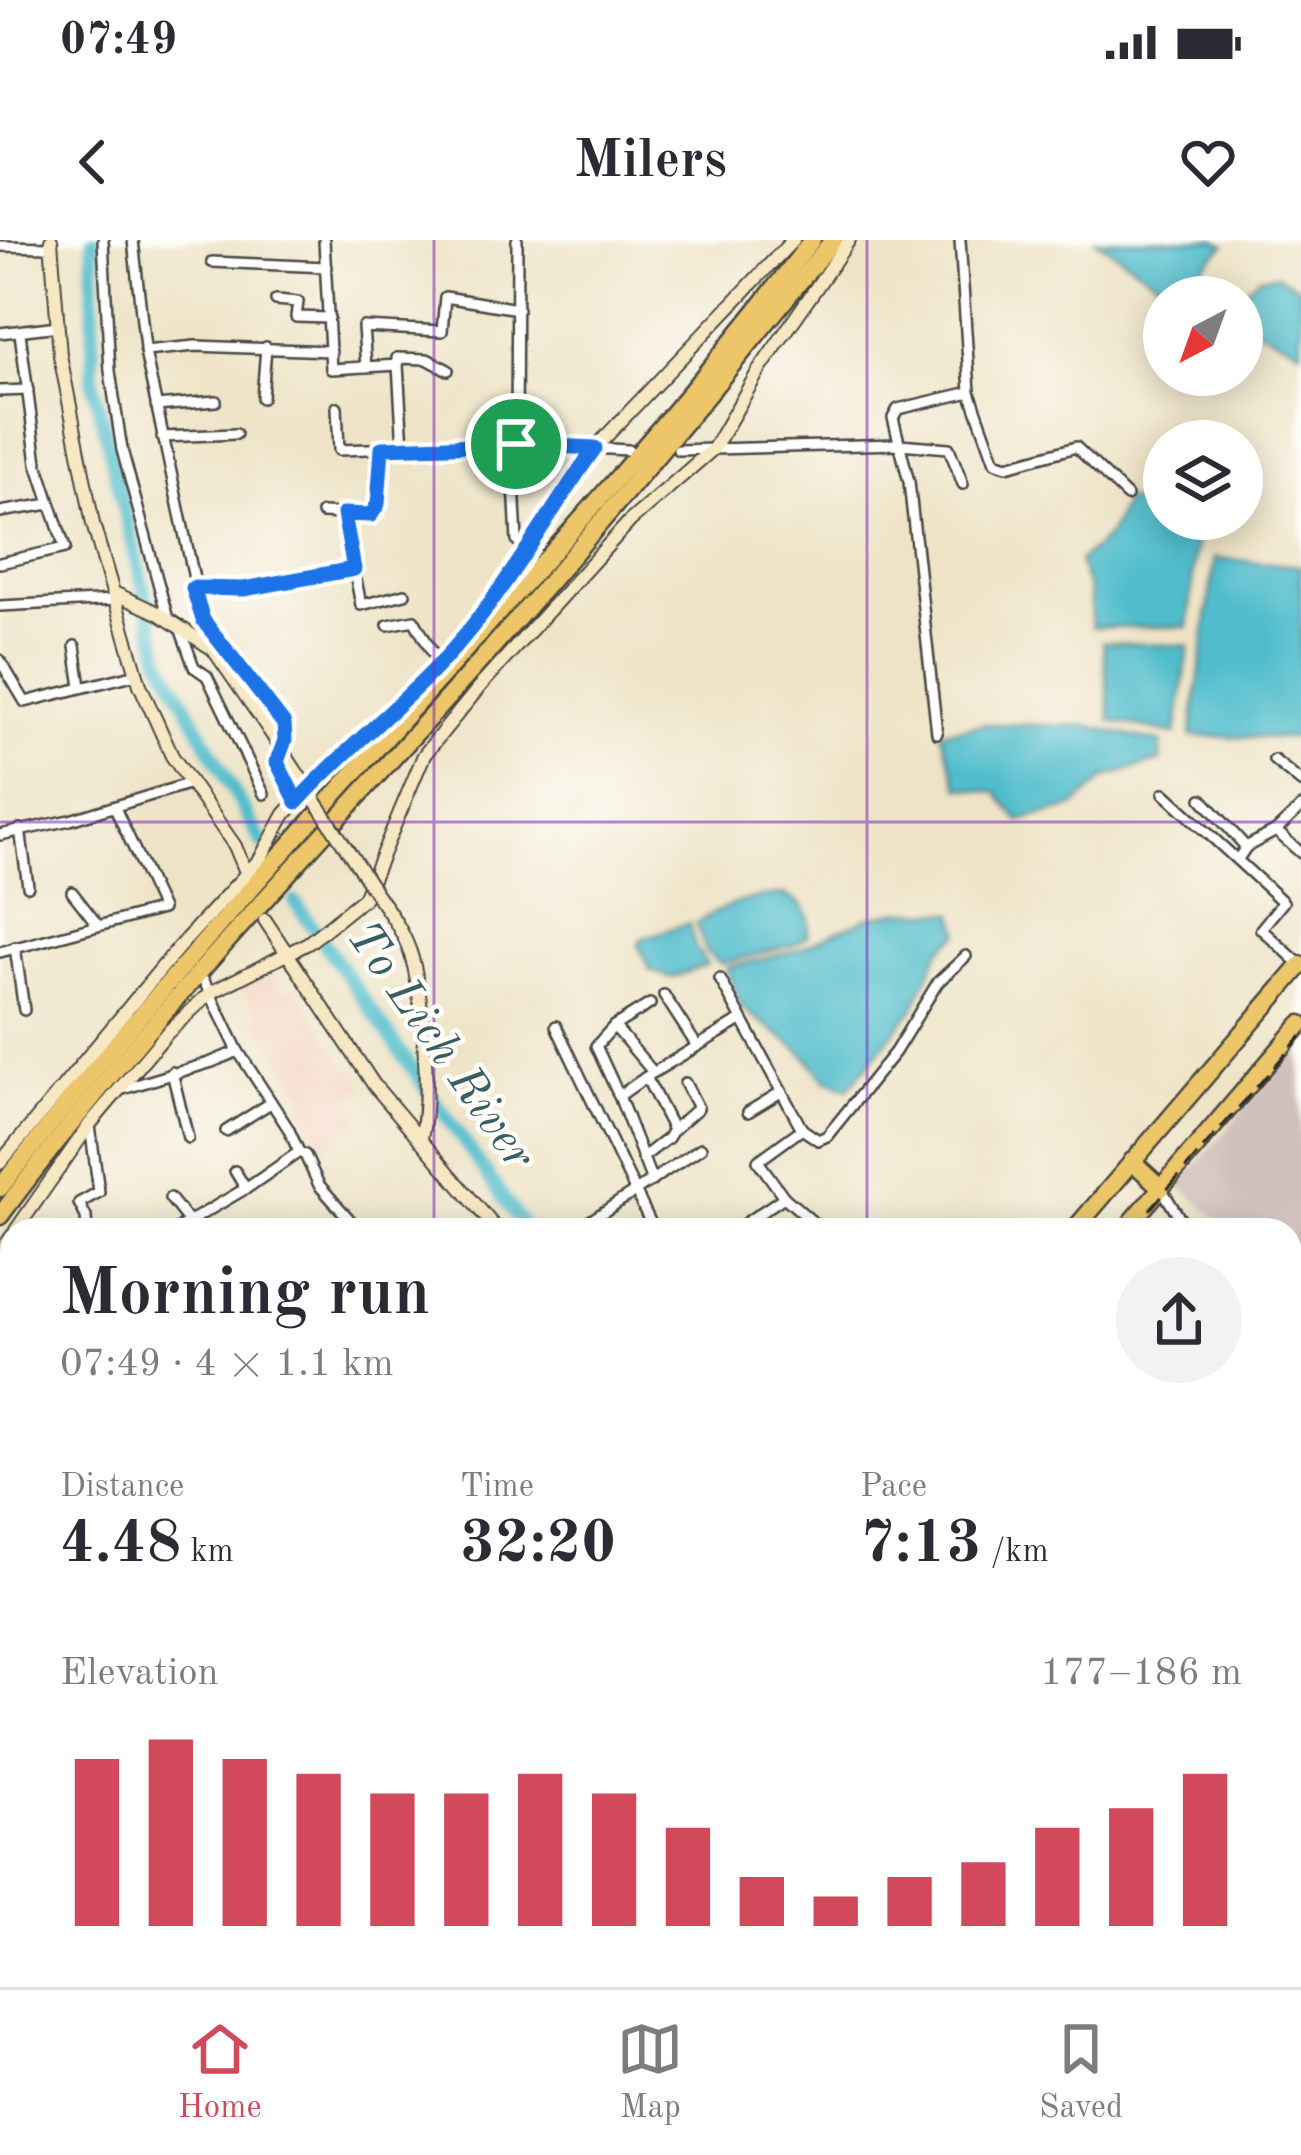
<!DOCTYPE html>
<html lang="en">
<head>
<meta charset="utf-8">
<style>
  :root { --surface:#fff; --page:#f2f2f3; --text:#2b2b33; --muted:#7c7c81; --line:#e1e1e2; --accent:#d1495b }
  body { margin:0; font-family:"Old Standard TT",serif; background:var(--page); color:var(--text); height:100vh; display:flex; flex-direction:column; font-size:45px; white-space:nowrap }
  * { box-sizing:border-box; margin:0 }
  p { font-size:39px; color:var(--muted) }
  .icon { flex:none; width:66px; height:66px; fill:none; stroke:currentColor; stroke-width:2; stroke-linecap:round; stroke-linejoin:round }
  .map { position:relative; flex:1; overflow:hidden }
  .side { position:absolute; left:0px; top:978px; width:1302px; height:771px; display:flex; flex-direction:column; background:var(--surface); border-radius:36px 36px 0 0; box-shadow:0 6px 30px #0003 }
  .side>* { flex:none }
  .needle { width:78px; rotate:221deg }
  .fabs { position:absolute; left:1143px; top:36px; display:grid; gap:24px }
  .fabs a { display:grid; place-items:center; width:120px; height:120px; border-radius:50%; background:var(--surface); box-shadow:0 6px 30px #0003; font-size:60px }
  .pin { position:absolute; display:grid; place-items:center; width:102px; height:102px; color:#fff; margin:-51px; border:6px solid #fff; border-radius:50%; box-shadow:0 3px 12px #0007 }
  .round { display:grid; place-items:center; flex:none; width:126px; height:126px; border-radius:63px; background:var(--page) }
  .head { display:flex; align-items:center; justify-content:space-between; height:204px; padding:0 60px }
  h1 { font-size:66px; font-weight:600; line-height:90px }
  .metrics { display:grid; grid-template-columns:repeat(3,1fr); gap:18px; height:204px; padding:12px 60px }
  .metrics div { display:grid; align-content:center }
  .metrics b { font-size:60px; font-weight:600 }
  .metrics small { font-size:33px; font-weight:400 }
  .metrics p { font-size:33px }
  .chart { height:336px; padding:24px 60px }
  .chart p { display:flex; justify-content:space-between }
  .chart svg { width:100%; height:216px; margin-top:12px; stroke:var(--accent); stroke-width:6 }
  .status { display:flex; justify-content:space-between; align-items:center; height:84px; padding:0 60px; background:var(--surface); direction:ltr }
  .status svg { height:33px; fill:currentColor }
  header { display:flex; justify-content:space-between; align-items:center; height:156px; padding:0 60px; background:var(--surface); font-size:54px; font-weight:600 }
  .dock { display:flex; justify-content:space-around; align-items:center; height:168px; border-top:3px solid var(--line); background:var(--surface); font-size:33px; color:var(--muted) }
  .dock a { display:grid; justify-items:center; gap:6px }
  .dock .on { color:var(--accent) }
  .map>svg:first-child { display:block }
  .built { fill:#f4d3c0 }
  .industrial { fill:#d0c0bc }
  .water { fill:#51bdcc; stroke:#3e747c; stroke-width:3 }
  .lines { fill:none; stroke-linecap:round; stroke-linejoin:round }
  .river { stroke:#51bdcc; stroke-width:14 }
  .street-casing { stroke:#484742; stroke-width:14 }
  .secondary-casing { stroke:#484742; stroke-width:16 }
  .highway-casing { stroke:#484742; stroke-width:21 }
  .street { stroke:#fff; stroke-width:9 }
  .secondary { stroke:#f7e8c3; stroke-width:12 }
  .highway { stroke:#ecc669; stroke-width:16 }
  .rail { stroke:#2b2b2b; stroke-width:3; stroke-dasharray:18 9; stroke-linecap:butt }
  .secondary-bridge-casing { stroke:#484742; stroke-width:16; stroke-linecap:butt }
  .secondary-bridge { stroke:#f7e8c3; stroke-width:12 }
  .route-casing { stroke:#fff; stroke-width:24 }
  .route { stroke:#1a73e8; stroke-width:15 }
  .grid { fill:none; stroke:#7b2cbf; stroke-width:3; stroke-opacity:0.55 }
  .labels { text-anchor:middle; stroke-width:9; stroke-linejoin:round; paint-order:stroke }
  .water-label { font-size:48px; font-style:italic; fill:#385e63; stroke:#fdfcf7 }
</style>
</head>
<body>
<div class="status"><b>07:49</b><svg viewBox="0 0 49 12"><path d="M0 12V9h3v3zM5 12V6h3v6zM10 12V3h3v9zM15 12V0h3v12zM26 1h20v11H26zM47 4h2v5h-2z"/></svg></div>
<header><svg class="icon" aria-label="back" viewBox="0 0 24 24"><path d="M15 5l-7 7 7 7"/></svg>Milers<svg class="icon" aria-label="heart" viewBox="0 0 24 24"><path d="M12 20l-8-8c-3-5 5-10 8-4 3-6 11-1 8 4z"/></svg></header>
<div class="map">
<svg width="1301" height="1747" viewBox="0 0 1301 1747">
  <rect width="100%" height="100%" fill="#fdfcf7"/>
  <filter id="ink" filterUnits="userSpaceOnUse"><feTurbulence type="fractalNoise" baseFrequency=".00833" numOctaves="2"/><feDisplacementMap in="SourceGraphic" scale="24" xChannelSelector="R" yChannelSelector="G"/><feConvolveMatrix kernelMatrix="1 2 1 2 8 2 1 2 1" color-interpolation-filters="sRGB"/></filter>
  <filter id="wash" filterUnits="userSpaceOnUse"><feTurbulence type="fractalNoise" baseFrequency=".004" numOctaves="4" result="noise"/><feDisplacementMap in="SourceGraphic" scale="48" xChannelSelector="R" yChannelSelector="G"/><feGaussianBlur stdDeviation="2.7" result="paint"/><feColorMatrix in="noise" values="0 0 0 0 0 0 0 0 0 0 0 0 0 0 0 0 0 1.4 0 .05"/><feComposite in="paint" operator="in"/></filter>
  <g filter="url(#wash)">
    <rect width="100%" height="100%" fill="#eee3c6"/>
    <path class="built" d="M269,727L282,752L295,745L338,813L365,846L347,861L361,881L320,910L308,897L317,889L298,866L308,858L254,780L260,775L239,744Z"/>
    <path class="industrial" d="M1301,803V1053L1290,1043V990H1230L1179,945Z"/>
    <g class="water">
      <path d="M1096,0H1216L1225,5L1175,53Z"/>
      <path d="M1277,35L1301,48V110L1242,81V57H1237L1258,37Z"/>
      <path d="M1126,259L1197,292L1188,387H1092L1089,351L1079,321L1108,296Z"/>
      <path d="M1215,318L1301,326V498L1191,496Z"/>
      <path d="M1103,402L1189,406L1176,494L1111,481Z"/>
      <path d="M983,484L1088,486L1161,503L1160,521L1106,537L1074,567L1019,581L997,553L959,547L941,492Z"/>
      <path d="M783,655C804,663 812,673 808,696L793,705L721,724L706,712L696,683C724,666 750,656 783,655Z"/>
      <path d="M901,671L955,673L960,693L940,710L913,769L848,849L826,840L801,811L742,768L726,728L794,711L867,678Z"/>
      <path d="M689,683L695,707L707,725L671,738L650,730L639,706L641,699Z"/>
    </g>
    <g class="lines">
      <g class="river">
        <path d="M93,0V143L161,419L262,603"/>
        <path d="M295,662L526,990"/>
        <path d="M1002,1737L1017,1747"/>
      </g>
    </g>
  </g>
  <g filter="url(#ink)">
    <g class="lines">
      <g class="street-casing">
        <g id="street">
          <path d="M103,0L110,131L122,210L168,379"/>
          <path d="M133,0L146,117L203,380L204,401"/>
          <path d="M324,0L331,129L398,125L397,118L427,119L448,130"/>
          <path d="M960,0L970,152L995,222L1007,226L1076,207L1127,256"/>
          <path d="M0,6L51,7"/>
          <path d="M212,22L326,27"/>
          <path d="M276,60L298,62L296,77L329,78"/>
          <path d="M0,93L58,86"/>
          <path d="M145,111L195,106L331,111"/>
          <path d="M398,125L403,207"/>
          <path d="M366,127L363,87L442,91L445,57L518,69"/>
          <path d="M0,151L28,150"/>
          <path d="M262,158L266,107"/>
          <path d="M156,166L216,161"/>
          <path d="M337,167L339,210L516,204L628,210"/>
          <path d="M162,197L236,194"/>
          <path d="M512,204L517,301L529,309"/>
          <path d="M516,204L517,0"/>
          <path d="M678,210L899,204L949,208L963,244"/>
          <path d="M0,272L50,264"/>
          <path d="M322,273L371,275L378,264L382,208"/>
          <path d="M344,274L354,329"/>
          <path d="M0,323L65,308L37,223L20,93"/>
          <path d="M193,348L244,349L354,329L361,365L405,354"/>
          <path d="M0,366L116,360"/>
          <path d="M203,380L284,484L285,500L277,522L297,561"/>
          <path d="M179,385L194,427L207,436L264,554"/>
          <path d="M388,385L414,380L439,424"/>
          <path d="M75,406L81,447"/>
          <path d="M0,420L25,462L137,434"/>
          <path d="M937,493L909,242L893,178L898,169L970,152"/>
          <path d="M1274,520L1301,542"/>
          <path d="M1164,553L1283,662L1261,689L1301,725"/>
          <path d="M1202,559L1246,607"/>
          <path d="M20,589L28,646"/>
          <path d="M1276,591L1301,567"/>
          <path d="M0,595L70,580L191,543"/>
          <path d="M1238,619L1246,607L1276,591L1301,613"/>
          <path d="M72,652L97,684"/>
          <path d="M15,707L24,770"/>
          <path d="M0,712L162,669L115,568"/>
          <path d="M720,739L802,889"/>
          <path d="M204,741L238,811L288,888L299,912L305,915L319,945L359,990"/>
          <path d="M664,755L697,806"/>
          <path d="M650,764L614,786L653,832"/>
          <path d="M556,786L654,990"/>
          <path d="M614,786L596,806L619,856"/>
          <path d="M172,832L188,898"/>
          <path d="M646,837L619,856L652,941"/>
          <path d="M123,849L212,822L238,811"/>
          <path d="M748,872L781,852"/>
          <path d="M673,890L698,868L685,843"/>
          <path d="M226,891L269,864"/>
          <path d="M642,918L668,898L673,890L646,837L741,780"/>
          <path d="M235,931L246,949"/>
          <path d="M1161,948L1187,990"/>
          <path d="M170,958L189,982"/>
          <path d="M87,990L86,977L79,963L99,952L90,886"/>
          <path d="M175,990L250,946L299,912"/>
          <path d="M576,990L701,908"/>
          <path d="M735,990L784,957"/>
          <path d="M822,990L784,957L758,921L802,889L818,900L827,896L895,812L938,742L966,716"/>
          <path d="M0,1039L12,1038"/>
          <path d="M1290,1166L1301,1183"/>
          <path d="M1290,1290L1301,1277"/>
          <path d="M0,1292L12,1299"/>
          <path d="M1290,1388L1301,1390"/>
          <path d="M1290,1441L1301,1444"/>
          <path d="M1290,1559L1301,1563"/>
          <path d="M1290,1673L1301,1659"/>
          <path d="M297,1737L298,1747"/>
          <path d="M341,1737L343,1747"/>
          <path d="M381,1737L383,1747"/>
          <path d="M423,1737L424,1747"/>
          <path d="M469,1737L470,1747"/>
          <path d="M608,1747L611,1737"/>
        </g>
      </g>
      <g class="secondary-casing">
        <g id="secondary">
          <path d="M51,0L60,115L93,284L140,445L172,516L235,606L248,637"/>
          <path d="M114,353L158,373L213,409L269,490"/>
          <path d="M377,655C390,673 403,691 410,712C423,748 432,865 420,900"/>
          <path d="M265,680L374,845L497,990"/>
          <path d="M0,923L178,708L260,619L285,574L322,534L390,477L463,399L529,309L595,208L793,0"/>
          <path d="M16,990L90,884L166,794L210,753L308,703L364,658L424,515L481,445L630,281L714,208L758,132L849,0"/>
          <path d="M0,1013L12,996"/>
          <path d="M0,1597L12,1587"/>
          <path d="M1290,1737L1301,1742"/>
        </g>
      </g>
      <g class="highway-casing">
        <g id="highway">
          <path d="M1132,921L1161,948"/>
          <path d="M0,948C255,619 559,331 812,0"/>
          <path d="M0,976C134,795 290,633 440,466C576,315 706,159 833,0"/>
          <path d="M1074,990L1301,725"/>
          <path d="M1125,990L1301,784"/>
          <path d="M807,1747L808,1737"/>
          <path d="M844,1747L846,1737"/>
        </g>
      </g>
      <use href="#street" class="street"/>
      <use href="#secondary" class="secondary"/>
      <use href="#highway" class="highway"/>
      <g class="rail">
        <path d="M1132,990L1301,796"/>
        <path d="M848,1747L850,1737"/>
      </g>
      <g class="secondary-bridge-casing">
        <path id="secondary-bridge" d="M269,490L377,655"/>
      </g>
      <use href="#secondary-bridge" class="secondary-bridge"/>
    </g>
  </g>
  <g class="lines" filter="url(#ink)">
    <g class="route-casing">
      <path id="route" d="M516,204L595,208C550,271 512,339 462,399C412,459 349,504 297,562L277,522L285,500L284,484L203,380L193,348L244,349L354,329L344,274L371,275L378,264L382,208Z"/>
    </g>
    <use href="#route" class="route"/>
  </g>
  <path class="grid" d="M434,0V990M867,0V990M0,582H1301M0,1165H12M1290,1165H1301M434,1737V1747M867,1737V1747"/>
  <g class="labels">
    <g class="water-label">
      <text transform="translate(443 804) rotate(55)" y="17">To Lich River</text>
    </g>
  </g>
</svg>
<div class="fabs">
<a><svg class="needle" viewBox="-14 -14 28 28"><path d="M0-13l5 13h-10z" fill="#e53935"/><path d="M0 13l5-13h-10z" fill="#7c7c81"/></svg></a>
<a><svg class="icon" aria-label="layers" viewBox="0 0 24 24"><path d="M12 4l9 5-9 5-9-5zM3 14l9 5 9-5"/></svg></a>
</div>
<div class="pin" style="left:516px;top:204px;background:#1e9e55"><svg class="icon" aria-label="arrive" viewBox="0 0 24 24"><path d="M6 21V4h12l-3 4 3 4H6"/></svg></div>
<section class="side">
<div class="head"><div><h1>Morning run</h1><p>07:49 · 4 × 1.1 km</p></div><a class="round"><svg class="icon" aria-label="share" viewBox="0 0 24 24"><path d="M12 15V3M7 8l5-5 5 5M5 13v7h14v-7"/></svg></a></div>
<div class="metrics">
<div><p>Distance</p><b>4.48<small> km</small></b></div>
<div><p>Time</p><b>32:20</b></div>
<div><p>Pace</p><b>7:13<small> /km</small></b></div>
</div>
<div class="chart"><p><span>Elevation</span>177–186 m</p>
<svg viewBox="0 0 160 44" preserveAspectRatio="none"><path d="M5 44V10M15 44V6M25 44V10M35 44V13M45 44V17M55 44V17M65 44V13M75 44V17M85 44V24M95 44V34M105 44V38M115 44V34M125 44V31M135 44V24M145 44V20M155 44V13"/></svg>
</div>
</section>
</div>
<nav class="dock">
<a class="on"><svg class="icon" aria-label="home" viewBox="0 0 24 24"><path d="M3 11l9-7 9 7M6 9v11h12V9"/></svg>Home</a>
<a><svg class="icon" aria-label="map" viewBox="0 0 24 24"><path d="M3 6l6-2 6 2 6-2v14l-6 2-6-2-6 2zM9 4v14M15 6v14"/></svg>Map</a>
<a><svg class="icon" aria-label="saved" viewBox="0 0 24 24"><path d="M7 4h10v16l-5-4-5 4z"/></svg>Saved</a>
</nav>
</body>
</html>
